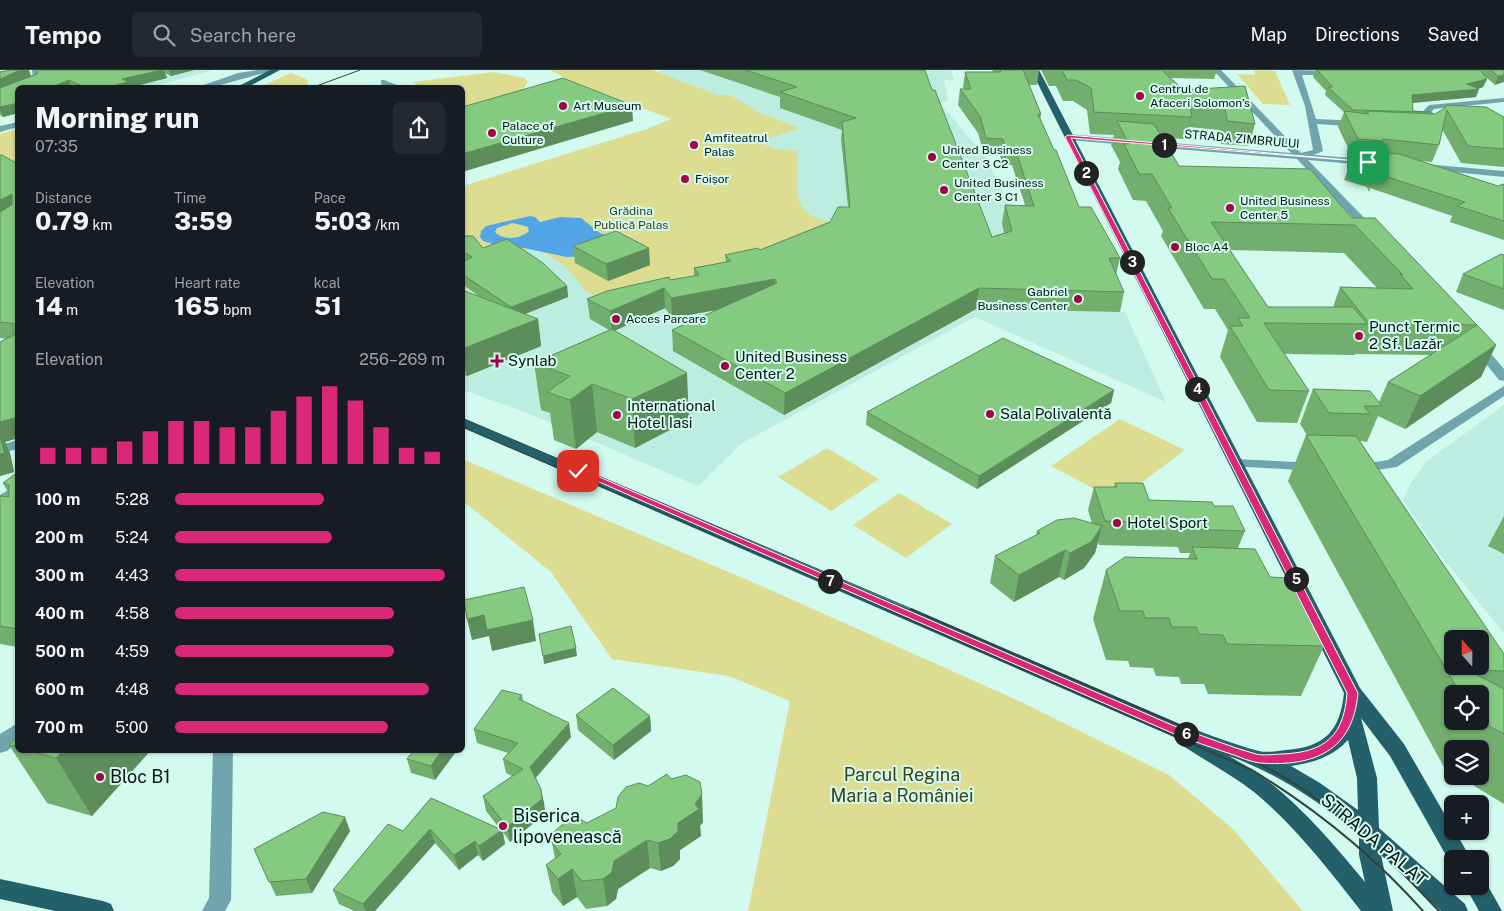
<!DOCTYPE html>
<html lang="en">
<head>
<meta charset="utf-8">
<style>
  :root { --surface:#171b24; --page:#242831; --text:#f1f3f6; --muted:#9ea1a6; --line:#363941; --accent:#db2777 }
  body { margin:0; font-family:"Public Sans",sans-serif; background:var(--page); color:var(--text); height:100vh; display:flex; flex-direction:column; font-size:19px; white-space:nowrap }
  * { box-sizing:border-box; margin:0 }
  p { font-size:16px; color:var(--muted) }
  .icon { flex:none; width:28px; height:28px; fill:none; stroke:currentColor; stroke-width:2; stroke-linecap:round; stroke-linejoin:round }
  .map { position:relative; flex:1; overflow:hidden }
  .drawer { position:absolute; left:15px; top:15px; width:450px; height:668px; display:flex; flex-direction:column; background:var(--surface); border-radius:8px; box-shadow:0 1px 4px #0004 }
  .drawer>* { flex:none }
  .needle { width:32px; rotate:339deg }
  .buttons { position:absolute; left:1444px; top:560px; display:grid; gap:10px }
  .buttons a { display:grid; place-items:center; width:45px; height:45px; border-radius:8px; background:var(--surface); box-shadow:0 1px 4px #0004; font-size:25px }
  .pin { position:absolute; display:grid; place-items:center; width:42px; height:42px; color:#fff; margin:-21px; border-radius:10px; box-shadow:0 2px 8px #0006 }
  .km { position:absolute; width:25px; height:25px; margin:-12px; border-radius:50%; background:#222; color:#fff; font-size:14px; line-height:25px; text-align:center }
  .round { display:grid; place-items:center; flex:none; width:52px; height:52px; border-radius:8px; background:var(--page) }
  .overview { display:flex; align-items:center; justify-content:space-between; height:85px; padding:0 20px }
  h1 { font-size:28px; font-weight:800; line-height:38px }
  .stats { display:grid; grid-template-columns:repeat(3,1fr); gap:8px; height:85px; padding:5px 20px }
  .stats div { display:grid; align-content:center }
  .stats b { font-size:25px; font-weight:800 }
  .stats small { font-size:14px; font-weight:400 }
  .stats p { font-size:14px }
  .chart { height:140px; padding:10px 20px }
  .chart p { display:flex; justify-content:space-between }
  .chart svg { width:100%; height:90px; margin-top:5px; stroke:var(--accent); stroke-width:6 }
  ul { padding:0 20px; list-style:none; font-size:16px }
  li { display:grid; grid-template-columns:80px 60px 1fr; align-items:center; height:38px }
  li i { height:12px; border-radius:6px; background:var(--accent) }
  header { display:flex; align-items:center; gap:30px; box-sizing:border-box; height:70px; padding:0 25px; background:var(--surface); border-bottom:1px solid var(--line) }
  header strong { font-size:24px }
  nav { display:flex; gap:28px; margin-inline-start:auto; font-size:18px }
  .search { width:350px; height:45px; background:var(--page); display:flex; align-items:center; gap:12px; box-sizing:border-box; padding:0 18px; border-radius:8px; color:var(--muted); font-size:19px }
  .map>svg:first-child { display:block }
  .built { fill:#bdede0 }
  .green { fill:#dcdd91 }
  .water { fill:#52a6e6; fill-rule:evenodd }
  .lines { fill:none; stroke-linecap:round; stroke-linejoin:round }
  .minor { fill:#71a5ae; fill-rule:evenodd }
  .major { fill:#23606a; fill-rule:evenodd }
  .tram-far1 { stroke:#30433e; stroke-width:1 }
  .tram { stroke:#30433e; stroke-width:2 }
  .wall { fill:#72ae6e; fill-rule:evenodd }
  .shaded-wall { fill:#5c8d5a }
  .building { fill:#84ca80; stroke:#5c8d5a; fill-rule:evenodd }
  .route { fill:#db2777; stroke:#fff }
  .poi-dot { fill:#a10543; stroke:#d3faef; stroke-width:2 }
  .labels { text-anchor:middle; stroke-width:4; stroke-linejoin:round; paint-order:stroke }
  .far-poi-label { font-size:12px; fill:#071511; stroke:#d3faef; text-anchor:start }
  .far-street-label { font-size:12px; fill:#071511; stroke:#d3faef }
  .far-park-label { font-size:12px; fill:#404016; stroke:#d3faef }
  .poi-label { font-size:15px; fill:#071511; stroke:#d3faef; text-anchor:start }
  .near-park-label { font-size:18px; fill:#404016; stroke:#d3faef }
  .near-poi-label { font-size:18px; fill:#071511; stroke:#d3faef; text-anchor:start }
  .near-street-label { font-size:18px; fill:#071511; stroke:#d3faef }
</style>
</head>
<body>
<header>
<strong>Tempo</strong>
<div class="search"><svg class="icon" aria-label="search" viewBox="0 0 24 24"><circle cx="10" cy="10" r="6"/><path d="M15 15l6 6"/></svg>Search here</div>
<nav><a>Map</a><a>Directions</a><a>Saved</a></nav>
</header>
<div class="map">
<svg width="1504" height="841" viewBox="0 0 1504 841">
  <rect width="100%" height="100%" fill="#d3faef"/>
  <g class="built">
    <path d="M112,0H213L149,18L124,17Z"/>
    <path d="M662,0H951L954,10H944L948,30L940,33L987,89L1010,138L1089,152L1120,209L1044,210L1025,240L1125,242L1166,332L975,247L742,373L698,416L525,342L463,320V116L647,59L671,49L649,9Z"/>
    <path d="M1504,335V563L1441,486L1403,430L1410,414L1427,391Z"/>
  </g>
  <g class="green">
    <path d="M550,0H652L718,25H730L758,42L799,58L758,72L775,79L798,81C798,97 793,126 804,140C810,147 821,149 829,152L698,206L600,231L587,222L564,195L541,181L503,177L463,194V116L647,59L671,49L569,10Z"/>
    <path d="M1254,0L1275,1L1290,35L1263,34L1237,4L1255,5Z"/>
    <path d="M494,2L525,8L528,12L521,22L463,41L462,18H412L416,14L413,12Z"/>
    <path d="M291,3L306,9L308,12L306,16L260,17Z"/>
    <path d="M17,59V102L0,97V64Z"/>
    <path d="M1120,349L1185,380L1117,431L1051,396Z"/>
    <path d="M827,378L879,409L831,441L778,407Z"/>
    <path d="M465,390L759,515L1017,630L1169,705L1233,759L1303,841H748L790,631L729,606L612,589L551,502L463,431V392Z"/>
    <path d="M899,423L952,454L906,488L853,455Z"/>
  </g>
  <path class="water" d="M530,146L535,147L540,152L560,147L581,148L600,163L614,168L587,186L567,187L524,178L503,177L483,171L480,167L481,161L486,156ZM513,153L528,157L529,161C521,169 503,171 495,162L497,158Z"/>
  <g class="lines">
    <g class="minor">
      <path d="M32,0H40V11L15,20V16L33,8Z"/>
      <path d="M257,0H275L209,18H195L238,3Z"/>
      <path d="M1213,0H1221L1301,83L1313,80L1305,36L1292,0L1338,1V5H1302L1316,49L1360,51L1364,54L1360,57L1317,54L1323,81L1314,85L1377,90L1382,93L1377,96L1308,90L1376,160V164H1368L1297,89L1068,70L1064,67L1068,64L1291,83Z"/>
      <path d="M384,10L399,16L400,18H389L381,14V10Z"/>
      <path d="M1504,28V32L1434,39L1432,41L1438,53L1428,59L1424,56L1429,52L1424,40L1429,35Z"/>
      <path d="M18,52V57L0,62V56Z"/>
      <path d="M1425,94L1504,101V107L1422,99L1420,97Z"/>
      <path d="M1476,270L1480,271L1504,299V311L1499,310L1470,274Z"/>
      <path d="M1504,316V326L1397,397L1357,403L1350,399L1357,395L1388,390Z"/>
      <path d="M18,370V379L0,383V375Z"/>
      <path d="M1236,389L1314,393L1321,397L1314,401L1231,396L1229,393Z"/>
      <path d="M18,414V426L9,433L18,435V445L0,441V425Z"/>
      <path d="M18,653V672L7,681L0,683V664Z"/>
      <path d="M213,680H233L231,830L225,841H202L209,828Z"/>
    </g>
    <g class="major">
      <path d="M270,0H280L246,18H235Z"/>
      <path d="M1031,0H1039L1360,618L1404,674L1452,757V761H1455L1471,789H1452V796L1390,686L1361,648L1377,708L1379,758L1465,834L1468,841H1441L1381,785L1393,841H1361C1328,799 1295,756 1254,722C1232,705 1206,691 1183,676L1181,670L462,357V348L1182,655C1205,663 1235,675 1259,681C1267,683 1277,681 1286,680C1325,677 1340,661 1344,623ZM1348,670L1357,708L1358,740L1320,713L1291,696C1312,693 1333,687 1348,670ZM1229,686C1277,703 1320,732 1359,765V785L1365,812C1335,776 1305,740 1268,711C1256,701 1242,694 1229,686Z"/>
      <path d="M1480,808L1484,809L1502,841H1479L1465,816H1480Z"/>
      <path d="M0,809L103,831L111,834L114,841H55L0,829Z"/>
    </g>
    <g class="tram-far1">
      <path d="M311,18L360,0"/>
      <path d="M462,348L914,540"/>
      <path d="M462,357L889,540"/>
    </g>
    <g class="tram">
      <path d="M886,539L1252,700C1316,739 1373,785 1423,841"/>
      <path d="M911,539L1179,655L1262,695L1302,718L1369,768L1439,841"/>
    </g>
  </g>
  <g class="wall">
    <path d="M38,0H194L171,6L165,3L167,8L130,18H18V43L3,47L0,45V2L31,6L25,8L37,4Z"/>
    <path d="M700,0H925L932,20L992,167L1004,163L1002,153L1005,135H1025L1012,95H1003L1000,86L984,85L978,63L958,35L960,19H964L963,17L965,2H993L992,0H1039L1037,15H1029L1041,44L1040,50L1079,137L1120,188L1116,205L1124,222L1120,242L976,239L784,345L673,281L672,260L717,240L672,248L665,238L615,260L689,350L635,378L597,362L576,379L554,370L550,343L541,340L534,293L609,260L590,249L587,229L670,210L694,206V198L726,192L725,185L760,180L830,152L848,137L841,69L842,60L780,38V27Z"/>
    <path d="M1041,0H1217L1214,9L1171,8L1183,20L1245,16L1255,54L1249,76L1221,74L1219,60L1189,57L1186,69L1162,68L1179,96L1352,148H1375L1496,275L1481,307L1405,359L1378,346L1367,372L1360,371L1504,584V734L1458,706H1480V679H1452V703L1445,699L1288,411L1306,365H1307L1300,354L1313,319L1379,332L1388,312L1430,285L1356,284V283L1355,285L1285,284L1309,321L1297,353L1257,352L1220,287L1228,260L1215,239H1204L1164,171L1161,166L1163,161L1146,131L1133,130L1118,99L1120,92L1111,75L1114,65L1090,64L1087,40L1073,31H1063L1056,16H1049ZM1230,180L1344,183L1377,218L1340,217L1333,237H1268ZM1452,624H1480V651H1452Z"/>
    <path d="M1315,0H1504L1495,15L1485,6L1487,9L1483,17L1478,19L1476,27L1413,33V41L1430,42L1429,44H1435L1444,39L1446,35L1504,47V97L1461,93L1442,59L1439,75L1432,92L1420,91L1498,116L1504,114V170L1450,152L1452,146L1370,118L1369,122L1367,117L1344,110L1350,94L1359,91L1360,87L1352,86L1338,57L1344,42L1325,25L1326,21L1313,7Z"/>
    <path d="M0,85L18,94V368L5,372L10,383L14,402L0,406V272L7,269L0,268Z"/>
    <path d="M462,166L483,178L567,216L568,227L525,244L538,249L541,276L467,306L462,304V220L481,228L462,214V192H464L462,191Z"/>
    <path d="M573,176L650,195L608,211L575,193Z"/>
    <path d="M1504,185V240L1456,222L1463,204Z"/>
    <path d="M1114,320L1111,333L977,419L866,355L867,342Z"/>
    <path d="M18,402V577L0,574V426L9,427V424L3,413Z"/>
    <path d="M1115,413L1149,430L1214,436L1245,461L1238,478L1270,507L1324,576L1301,626L1208,624L1204,614H1181L1179,607L1156,606L1153,598L1130,597L1128,591L1106,590L1093,549L1106,500L1188,489L1190,483H1180L1178,477L1099,475L1098,472L1095,483L1084,498L1064,510L1059,507L1014,532L990,513L995,486L1036,465L1037,461L1092,453L1088,440L1094,417H1114Z"/>
    <path d="M1504,446V484L1488,476Z"/>
    <path d="M522,625L523,631L571,667L536,708L544,733L545,744L510,772L503,762L505,774L483,791L478,785L459,800L435,773L375,841H354L339,834L333,820L403,761L431,728L500,759L486,741L483,726L512,706L506,703L503,689L508,683L477,673L474,659Z"/>
    <path d="M576,645L650,646L651,661L614,690L578,660Z"/>
    <path d="M18,667V680H151L92,746L47,733L9,675Z"/>
    <path d="M455,683L435,710L411,703L407,689Z"/>
    <path d="M703,752L700,756L701,766L680,780V789L673,796L661,801L650,798L618,819L616,829L607,836L586,839L577,827L563,836L552,822L546,795L555,788L552,773L587,753Z"/>
    <path d="M350,761L312,823L276,826L254,779Z"/>
  </g>
  <g class="shaded-wall">
    <path d="M20,0H29L31,6L0,20V9Z"/>
    <path d="M162,0H164L167,8L130,17L106,18L122,9Z"/>
    <path d="M169,0H194L171,6Z"/>
    <path d="M1504,5V12L1495,15L1498,6Z"/>
    <path d="M1487,9L1483,17L1477,19H1479L1476,27L1409,33L1412,25Z"/>
    <path d="M69,10L71,18H50Z"/>
    <path d="M18,33V43L3,47L0,40V37Z"/>
    <path d="M632,35L633,51L462,102V84Z"/>
    <path d="M12,124L18,137L0,150V130Z"/>
    <path d="M649,178L650,195L608,211L606,194Z"/>
    <path d="M775,209V229L672,248L671,228Z"/>
    <path d="M567,216L568,227L512,249L511,237Z"/>
    <path d="M664,218L665,238L612,262L610,241Z"/>
    <path d="M979,218L976,239L784,345L785,323Z"/>
    <path d="M538,249L541,276L467,306L462,279Z"/>
    <path d="M1496,275L1481,307L1405,359L1420,326Z"/>
    <path d="M687,303L689,350L635,378L632,329Z"/>
    <path d="M592,314L597,362L576,379L570,330Z"/>
    <path d="M1114,320L1111,333L977,419L979,406Z"/>
    <path d="M18,347V368L5,372L10,383L14,402L0,406V352Z"/>
    <path d="M1102,456L1095,483L1084,498L1064,510L1070,483Z"/>
    <path d="M1065,480L1059,507L1014,532L1019,505Z"/>
    <path d="M484,545L533,550L536,571L492,581L489,566L472,570L467,549Z"/>
    <path d="M576,578L577,586L544,594L543,586Z"/>
    <path d="M650,646L651,661L614,690L613,675Z"/>
    <path d="M569,653L571,667L532,711L530,697Z"/>
    <path d="M64,680H151L92,746L56,688Z"/>
    <path d="M442,680H454L455,683L435,710L431,696Z"/>
    <path d="M541,719L544,733L545,744L510,772L507,757Z"/>
    <path d="M702,724L703,752L700,756L701,766L680,780V789L673,796L661,801L658,773L695,734Z"/>
    <path d="M345,747L350,761L312,823L306,809Z"/>
    <path d="M430,759L435,773L375,841H366L363,834Z"/>
    <path d="M502,760L505,774L483,791L479,776Z"/>
    <path d="M647,770L650,798L618,819L616,829L607,836L603,809L614,791Z"/>
    <path d="M475,771L478,785L459,800L454,785Z"/>
    <path d="M572,799L577,827L563,836L558,809Z"/>
  </g>
  <g class="building">
    <path d="M11,0H20L0,9V2Z"/>
    <path d="M38,0H162L122,9L128,12L106,18H86L69,10L50,18H18V33L0,37V18L37,4Z"/>
    <path d="M745,0H925L932,20H935L992,167L1012,161L1005,135L1034,136L1015,78H1005L1003,69L986,68L980,46L960,19H971L965,2H1001L1000,0H1023L1041,44H1038L1054,80H1056L1079,137H1091L1120,188H1109L1124,222L979,218L785,323L672,260L777,213L775,209L671,228L664,218L610,241L587,229L607,221L669,207L670,210L699,205L694,198L731,191L725,185L758,178L760,180L830,152L838,137H850L842,52L856,48L780,22L797,17Z"/>
    <path d="M1062,0H1162L1183,20L1245,16L1255,54L1227,51L1225,38L1190,35L1192,47L1094,42L1091,18L1076,10H1067Z"/>
    <path d="M1317,0H1482L1481,1L1487,9L1467,14L1479,19L1412,25L1413,41L1430,42L1353,40L1328,17H1333Z"/>
    <path d="M1490,0H1504V5L1498,6Z"/>
    <path d="M563,8L632,35L462,84V34L466,36Z"/>
    <path d="M1446,35L1486,37L1504,47V79L1468,76L1447,40L1439,75L1383,69L1382,71L1358,69L1344,41L1369,44L1366,41L1435,44L1445,38Z"/>
    <path d="M1117,51L1154,54L1179,96L1310,99L1352,148H1375L1496,275L1420,326L1388,312L1477,255L1369,253L1340,217L1413,219L1400,204L1403,205L1355,155L1211,152L1268,237H1353L1367,254L1264,253L1309,321L1269,320L1230,256H1243L1238,248H1250L1224,209H1212L1171,143L1168,138H1172L1152,104H1139L1124,74H1129Z"/>
    <path d="M1362,81L1399,84L1498,116L1504,114V151L1457,136L1465,132L1375,103V106L1372,102L1350,94L1366,88Z"/>
    <path d="M0,85H2L18,94V254L0,252V142L12,135V124L0,130Z"/>
    <path d="M616,161L649,178L606,194L573,176Z"/>
    <path d="M462,166H473L483,178L507,169L543,193L567,216L511,237L462,204V192L472,187L462,181Z"/>
    <path d="M1501,184L1504,185V219L1463,204Z"/>
    <path d="M462,220L538,249L462,279Z"/>
    <path d="M612,259L687,303L632,329L592,314L570,330L547,322L570,306L534,293Z"/>
    <path d="M18,263V347L0,352V272Z"/>
    <path d="M1003,268L1114,320L979,406L867,342Z"/>
    <path d="M1313,319L1370,321L1382,336H1364L1370,344L1329,343Z"/>
    <path d="M0,364L4,383L0,384Z"/>
    <path d="M1306,365L1356,366L1504,584V601L1468,600L1504,619V664L1480,651V624H1461ZM1452,569H1480V596H1452Z"/>
    <path d="M18,402V559L0,556V426L9,427V415L3,413Z"/>
    <path d="M1115,413H1143L1149,430L1212,432L1214,436H1233L1245,461L1188,459L1186,454L1105,451L1094,417H1117Z"/>
    <path d="M1074,448L1102,456L1091,472L1070,483L1065,480L1019,505L995,486L1040,463L1037,461L1057,450Z"/>
    <path d="M1192,477L1255,479L1270,507L1288,508L1324,576L1227,574L1223,565L1199,564L1196,557H1172L1169,548H1145L1143,541H1120L1106,500L1125,487L1197,489Z"/>
    <path d="M524,517L533,550L487,560L484,545L467,549L464,530Z"/>
    <path d="M571,556L576,578L543,586L539,564Z"/>
    <path d="M613,618L650,646L613,675L576,645Z"/>
    <path d="M502,620L522,625L519,629L569,653L530,697L541,719L542,729L507,757L483,726L523,699L503,689L518,673L474,659Z"/>
    <path d="M18,667V677L9,675Z"/>
    <path d="M27,680H64L56,688Z"/>
    <path d="M414,680H442L431,696L407,689Z"/>
    <path d="M667,704L671,709L686,705L700,712L702,724L695,734L699,739L678,753V761L670,769L658,773L647,770L614,791L612,802L603,809L582,811L572,799L558,809L546,795L561,784L552,773L554,762L565,752L580,749L587,753L616,738L618,727L626,717L639,713L648,716Z"/>
    <path d="M431,728L502,760L479,776L475,771L454,785L430,759L363,834L333,820L388,754L403,761Z"/>
    <path d="M323,742L345,747L306,809L269,812L254,779Z"/>
  </g>
  <path class="route" d="M1068,65L1370,92L1071,68L1358,623C1353,681 1314,697 1260,693C1251,692 1242,688 1234,685C1213,678 1192,671 1172,663L574,401L581,399L1179,658C1205,666 1230,677 1256,684C1265,686 1275,684 1283,684C1326,682 1344,665 1347,623L1065,67Z"/>
  <g class="poi-dot">
    <circle cx="1140" cy="26" r="5"/>
    <circle cx="563" cy="36" r="5"/>
    <circle cx="492" cy="63" r="5"/>
    <circle cx="694" cy="75" r="5"/>
    <circle cx="932" cy="87" r="5"/>
    <circle cx="685" cy="109" r="5"/>
    <circle cx="944" cy="120" r="5"/>
    <circle cx="1230" cy="138" r="5"/>
    <circle cx="1175" cy="177" r="5"/>
    <circle cx="1078" cy="229" r="5"/>
    <circle cx="616" cy="249" r="5"/>
    <circle cx="1359" cy="266" r="5"/>
    <path d="M494.5 283.5h5v5h5v5h-5v5h-5v-5h-5v-5h5z"/>
    <circle cx="725" cy="296" r="5"/>
    <circle cx="990" cy="344" r="5"/>
    <circle cx="617" cy="345" r="5"/>
    <circle cx="1117" cy="453" r="5"/>
    <circle cx="100" cy="707" r="5"/>
    <circle cx="503" cy="756" r="5"/>
  </g>
  <g class="labels">
    <g class="far-poi-label">
      <text x="1150" y="23">Centrul de<tspan x="1150" dy="14">Afaceri Solomon’s</tspan></text>
      <text x="573" y="40">Art Museum</text>
      <text x="502" y="60">Palace of<tspan x="502" dy="14">Culture</tspan></text>
      <text x="704" y="72">Amfiteatrul<tspan x="704" dy="14">Palas</tspan></text>
      <text x="942" y="84">United Business<tspan x="942" dy="14">Center 3 C2</tspan></text>
      <text x="695" y="113">Foișor</text>
      <text x="954" y="117">United Business<tspan x="954" dy="14">Center 3 C1</tspan></text>
      <text x="1240" y="135">United Business<tspan x="1240" dy="14">Center 5</tspan></text>
      <text x="1185" y="181">Bloc A4</text>
      <text x="1068" y="226" text-anchor="end">Gabriel<tspan x="1068" dy="14">Business Center</tspan></text>
      <text x="626" y="253">Acces Parcare</text>
    </g>
    <g class="far-street-label">
      <text transform="translate(1242 69) rotate(5)" y="4">STRADA ZIMBRULUI</text>
    </g>
    <g class="far-park-label">
      <text x="631" y="145">Grădina<tspan x="631" dy="14">Publică Palas</tspan></text>
    </g>
    <g class="poi-label">
      <text x="1369" y="262">Punct Termic<tspan x="1369" dy="17">2 Sf. Lazăr</tspan></text>
      <text x="735" y="292">United Business<tspan x="735" dy="17">Center 2</tspan></text>
      <text x="508" y="296">Synlab</text>
      <text x="627" y="341">International<tspan x="627" dy="17">Hotel Iasi</tspan></text>
      <text x="1000" y="349">Sala Polivalentă</text>
      <text x="1127" y="458">Hotel Sport</text>
    </g>
    <g class="near-park-label">
      <text x="902" y="711">Parcul Regina<tspan x="902" dy="21">Maria a României</tspan></text>
    </g>
    <g class="near-poi-label">
      <text x="110" y="713">Bloc B1</text>
      <text x="513" y="752">Biserica<tspan x="513" dy="21">lipovenească</tspan></text>
    </g>
    <g class="near-street-label">
      <text transform="translate(1374 770) rotate(40)" y="6">STRADA PALAT</text>
    </g>
  </g>
</svg>
<div class="buttons">
<a><svg class="needle" viewBox="-14 -14 28 28"><path d="M0-13l5 13h-10z" fill="#e53935"/><path d="M0 13l5-13h-10z" fill="#9ea1a6"/></svg></a>
<a><svg class="icon" aria-label="locate" viewBox="0 0 24 24"><circle cx="12" cy="12" r="6"/><path d="M12 2v4M12 18v4M2 12h4M18 12h4"/></svg></a>
<a><svg class="icon" aria-label="layers" viewBox="0 0 24 24"><path d="M12 4l9 5-9 5-9-5zM3 14l9 5 9-5"/></svg></a>
<a>+</a>
<a>−</a>
</div>
<div class="pin" style="left:1368px;top:92px;background:#1e9e55"><svg class="icon" aria-label="arrive" viewBox="0 0 24 24"><path d="M6 21V4h12l-3 4 3 4H6"/></svg></div>
<div class="pin" style="left:578px;top:401px;background:#d93025"><svg class="icon" aria-label="check" viewBox="0 0 24 24"><path d="M5 12l5 5 9-10"/></svg></div>
<b class="km" style="left:1164px;top:75px">1</b>
<b class="km" style="left:1086px;top:103px">2</b>
<b class="km" style="left:1132px;top:192px">3</b>
<b class="km" style="left:1197px;top:319px">4</b>
<b class="km" style="left:1296px;top:509px">5</b>
<b class="km" style="left:1186px;top:664px">6</b>
<b class="km" style="left:830px;top:511px">7</b>
<section class="drawer">
<div class="overview"><div><h1>Morning run</h1><p>07:35</p></div><a class="round"><svg class="icon" aria-label="share" viewBox="0 0 24 24"><path d="M12 15V3M7 8l5-5 5 5M5 13v7h14v-7"/></svg></a></div>
<div class="stats">
<div><p>Distance</p><b>0.79<small> km</small></b></div>
<div><p>Time</p><b>3:59</b></div>
<div><p>Pace</p><b>5:03<small> /km</small></b></div>
</div>
<div class="stats">
<div><p>Elevation</p><b>14<small> m</small></b></div>
<div><p>Heart rate</p><b>165<small> bpm</small></b></div>
<div><p>kcal</p><b>51</b></div>
</div>
<div class="chart"><p><span>Elevation</span>256–269 m</p>
<svg viewBox="0 0 160 44" preserveAspectRatio="none"><path d="M5 44V36M15 44V36M25 44V36M35 44V33M45 44V28M55 44V23M65 44V23M75 44V26M85 44V26M95 44V18M105 44V11M115 44V6M125 44V13M135 44V26M145 44V36M155 44V38"/></svg>
</div>
<ul>
<li><b>100 m</b>5:28<i style="width:55%"></i></li>
<li><b>200 m</b>5:24<i style="width:58%"></i></li>
<li><b>300 m</b>4:43<i style="width:100%"></i></li>
<li><b>400 m</b>4:58<i style="width:81%"></i></li>
<li><b>500 m</b>4:59<i style="width:81%"></i></li>
<li><b>600 m</b>4:48<i style="width:94%"></i></li>
<li><b>700 m</b>5:00<i style="width:79%"></i></li>
</ul>
</section>
</div>
</body>
</html>
